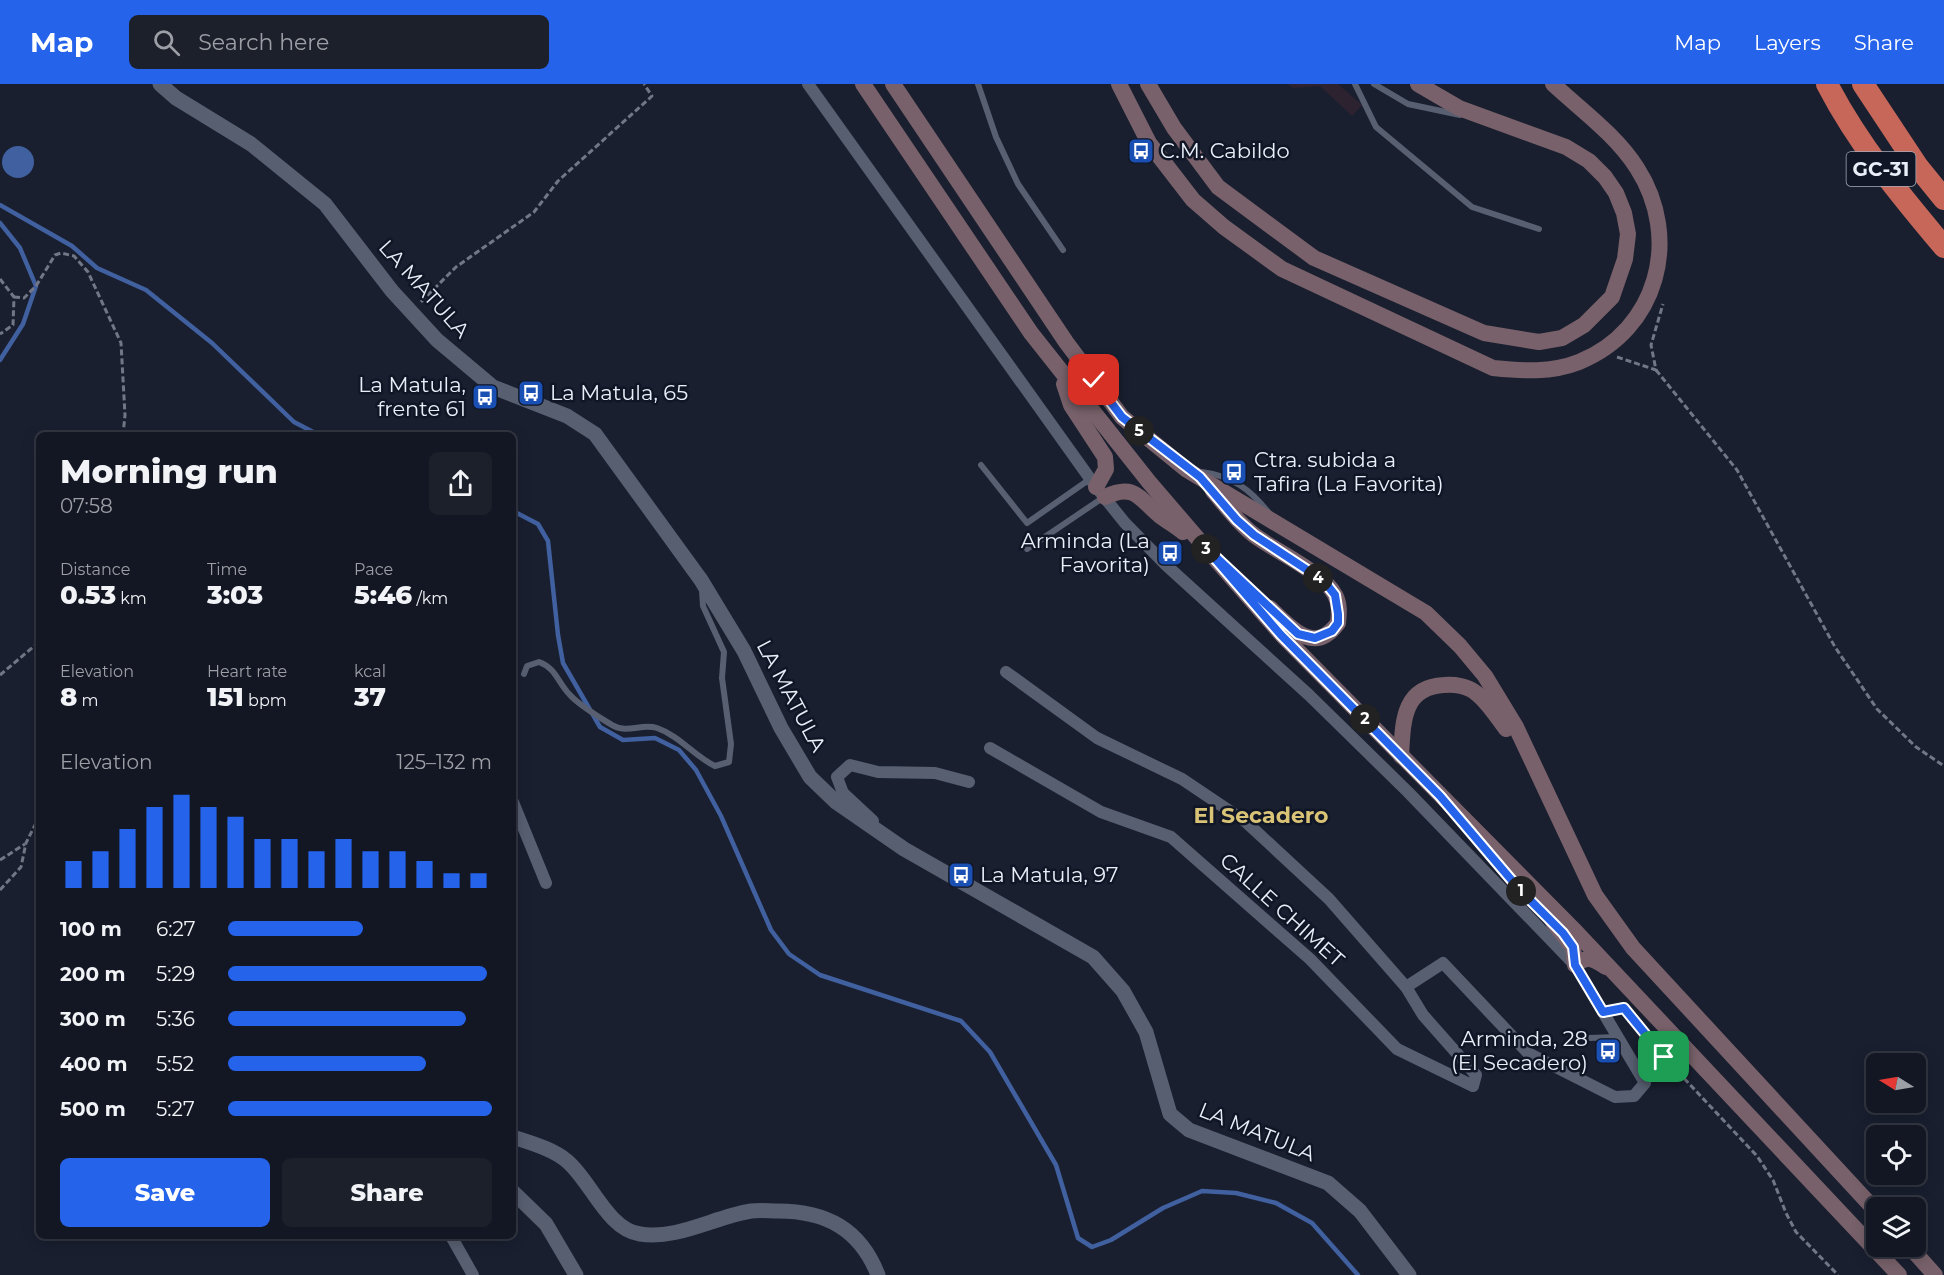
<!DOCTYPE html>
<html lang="en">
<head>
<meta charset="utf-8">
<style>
  :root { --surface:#131723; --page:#1c202b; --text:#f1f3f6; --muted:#9d9fa6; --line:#323641; --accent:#2563eb }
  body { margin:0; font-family:Montserrat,sans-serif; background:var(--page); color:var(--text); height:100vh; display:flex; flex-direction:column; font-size:22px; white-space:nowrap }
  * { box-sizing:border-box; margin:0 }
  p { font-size:20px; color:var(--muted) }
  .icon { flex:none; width:33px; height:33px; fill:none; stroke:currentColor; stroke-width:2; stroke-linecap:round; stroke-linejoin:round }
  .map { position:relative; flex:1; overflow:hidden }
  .side { position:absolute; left:36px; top:348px; width:480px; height:807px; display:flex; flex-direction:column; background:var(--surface); border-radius:9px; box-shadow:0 3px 15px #0003,0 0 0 2px var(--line) }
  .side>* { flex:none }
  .needle { width:39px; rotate:281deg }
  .tools { position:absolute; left:1866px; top:969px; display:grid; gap:12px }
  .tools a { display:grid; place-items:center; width:60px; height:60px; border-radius:9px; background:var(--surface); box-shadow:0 3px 15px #0003,0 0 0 2px var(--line); font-size:30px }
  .pin { position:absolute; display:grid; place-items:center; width:51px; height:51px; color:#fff; margin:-26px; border-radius:12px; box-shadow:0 3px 9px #0006 }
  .km { position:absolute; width:30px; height:30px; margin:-15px; border-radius:50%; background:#222; color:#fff; font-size:16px; line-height:30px; text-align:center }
  .round { display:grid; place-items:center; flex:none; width:63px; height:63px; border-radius:9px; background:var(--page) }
  .overview { display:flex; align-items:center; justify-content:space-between; height:102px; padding:0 24px }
  h1 { font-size:33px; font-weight:800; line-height:45px }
  .figures { display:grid; grid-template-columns:repeat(3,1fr); gap:9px; height:102px; padding:6px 24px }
  .figures div { display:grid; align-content:center }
  .figures b { font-size:26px; font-weight:800 }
  .figures small { font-size:16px; font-weight:400 }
  .figures p { font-size:16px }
  .chart { height:168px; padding:12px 24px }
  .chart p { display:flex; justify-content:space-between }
  .chart svg { width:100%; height:108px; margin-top:6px; stroke:var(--accent); stroke-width:6 }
  .action { display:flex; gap:12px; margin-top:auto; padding:12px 24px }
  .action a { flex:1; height:69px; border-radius:9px; background:var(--accent); color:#fff; font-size:24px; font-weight:800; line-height:69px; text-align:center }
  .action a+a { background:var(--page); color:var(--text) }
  ul { padding:0 24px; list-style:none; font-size:20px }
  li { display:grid; grid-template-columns:96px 72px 1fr; align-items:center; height:45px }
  li i { height:15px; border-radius:8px; background:var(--accent) }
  header { display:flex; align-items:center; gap:36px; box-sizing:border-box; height:84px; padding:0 30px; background:var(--accent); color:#fff }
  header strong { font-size:28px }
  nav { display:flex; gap:33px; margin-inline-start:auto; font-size:21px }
  .search { width:420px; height:54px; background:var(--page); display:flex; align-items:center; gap:15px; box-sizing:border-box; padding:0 21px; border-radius:9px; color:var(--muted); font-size:22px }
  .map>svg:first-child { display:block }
  .commercial { fill:#2d2230 }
  .water { fill:#41609f }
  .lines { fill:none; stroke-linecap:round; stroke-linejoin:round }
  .stream { stroke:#41609f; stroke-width:4.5 }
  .path { stroke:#727785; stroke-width:3; stroke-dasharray:6 3; stroke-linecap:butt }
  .service { stroke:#575f71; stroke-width:6 }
  .minor { stroke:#575f71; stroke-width:12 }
  .tertiary { stroke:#575f71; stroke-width:15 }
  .secondary { stroke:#78616a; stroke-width:16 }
  .motorway { stroke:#c6675a; stroke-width:22 }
  .route-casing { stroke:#fff; stroke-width:12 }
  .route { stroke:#2563eb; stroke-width:8 }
  .labels { text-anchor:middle; stroke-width:5; stroke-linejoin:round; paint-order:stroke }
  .shield { fill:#101625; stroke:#a8adb9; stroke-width:1.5 }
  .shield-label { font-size:20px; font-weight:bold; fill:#e9eef9 }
  .poi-label { font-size:21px; fill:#e9eef9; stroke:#101625; text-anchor:start }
  .street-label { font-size:21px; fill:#e9eef9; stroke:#101625 }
  .neighbourhood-label { font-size:22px; font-weight:bold; fill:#d9c376; stroke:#101625 }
</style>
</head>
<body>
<header>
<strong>Map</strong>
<div class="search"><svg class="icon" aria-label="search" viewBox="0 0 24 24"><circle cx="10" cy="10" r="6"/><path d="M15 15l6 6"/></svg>Search here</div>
<nav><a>Map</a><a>Layers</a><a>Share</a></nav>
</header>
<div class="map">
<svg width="1944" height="1191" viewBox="0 0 1944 1191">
  <rect width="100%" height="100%" fill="#191f2f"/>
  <path class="commercial" d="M1288,0H1338L1362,21L1352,32L1320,2L1293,4Z"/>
  <circle class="water" cx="18" cy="78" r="16"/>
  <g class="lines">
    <g class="stream">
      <path d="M0,121L72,162L97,184L146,206L212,259L294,338L319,351"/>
      <path d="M0,139L20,164L36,202L23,240L0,276"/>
      <path d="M513,427L538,440L548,457L558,551L563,579L600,643L623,656L655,654L679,666L696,686L721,732L771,846L789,870L820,891L961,937L990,968L1056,1081L1078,1154L1092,1163L1111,1156L1163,1124L1202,1107L1236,1109L1276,1119L1312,1139L1358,1191"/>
    </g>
    <g class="path">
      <path d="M0,195L14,213L13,241L0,250"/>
      <path d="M14,213L24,214L36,202L55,171L61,169L74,172L88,188L121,259L125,331L123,351"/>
      <path d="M421,218L456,183L534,128L558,97L652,12L644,0"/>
      <path d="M1617,273L1656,286L1651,261L1663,220"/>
      <path d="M1656,286L1737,386L1835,563L1877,625L1916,663L1944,682"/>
      <path d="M0,591L39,558"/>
      <path d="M0,776L25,760"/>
      <path d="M0,806L21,783L26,759L39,733"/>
      <path d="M1617,926L1624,925L1664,973L1757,1072L1773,1096L1786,1129L1796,1148L1838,1191"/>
    </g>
    <g class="service">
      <path d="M978,0L996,53L1018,100L1063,166"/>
      <path d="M1355,0L1376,43L1472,123L1539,145"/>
      <path d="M1374,0L1408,20L1460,31"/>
      <path d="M981,381L1027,439L1090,395"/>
      <path d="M1202,388C1232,392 1250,405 1269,429"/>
      <path d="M1027,465L1104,413"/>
      <path d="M524,590L527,582L539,578C556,584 558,599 570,611C580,622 599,633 612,641C627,650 642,639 657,644C680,652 694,672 715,682L729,678L731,660L722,594L724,568L703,522L702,506"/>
      <path d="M1589,954L1617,953"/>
    </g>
    <g class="minor">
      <path d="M808,0L1096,403L1125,439L1166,481L1309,611L1408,708L1575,881L1645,999L1634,1012L1615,1013L1528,969L1443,879L1406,903"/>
      <path d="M990,664L1101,728L1171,753L1310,875L1397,965L1473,1002L1476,991L1423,931L1406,903L1329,815L1246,738L1182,695L1097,654L1006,588"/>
      <path d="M513,718L546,799"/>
      <path d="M873,737L843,709L837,693L850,681L878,688L935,689L969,698"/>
      <path d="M451,1152L473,1191"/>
    </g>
    <g class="tertiary">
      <path d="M160,0L176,14L251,60L325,120L392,207L437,256L493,303L567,332L595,350L701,496L744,567L781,644L810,693L836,718L904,765L1093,873L1123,907L1146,948L1170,1030L1189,1046L1328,1099L1360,1127L1409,1191"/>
      <path d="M513,1053C531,1059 553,1065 567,1077C591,1097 607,1145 640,1150C677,1156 714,1133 751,1127C760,1126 769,1127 778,1127C826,1127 860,1145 878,1191"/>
      <path d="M513,1108L546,1140L576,1191"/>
    </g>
    <g class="secondary">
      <path d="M863,0L1031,249L1149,398L1204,462L1282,551L1577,849L1899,1191"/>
      <path d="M893,0L1066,258L1122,333L1187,386L1426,529L1460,562L1485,592L1516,643L1595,811L1633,864L1876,1127"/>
      <path d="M1119,0L1149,59L1193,116L1224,143L1282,185L1493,284C1522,287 1551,289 1579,278C1658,246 1682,154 1637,84C1616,51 1581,26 1553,0"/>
      <path d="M1148,0L1174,44L1218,103L1314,174L1484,249L1539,258L1562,254L1584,241L1612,213L1625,175L1628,150L1624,129L1616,109L1605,93L1589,77L1566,63L1459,24L1418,0"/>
      <path d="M1064,300L1071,321L1105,373L1106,385L1096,403"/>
      <path d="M1213,407C1226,422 1238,439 1254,451C1275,467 1324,489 1335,511C1340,520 1339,530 1338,539C1314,572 1291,544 1270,524"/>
      <path d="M1105,413C1134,399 1139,414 1159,431C1167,437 1175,442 1183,448"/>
      <path d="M1401,672C1403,639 1402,603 1444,601C1454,600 1468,602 1476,609C1488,618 1497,633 1506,645"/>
      <path d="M1553,838L1573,863L1575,881C1588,871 1593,875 1606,883"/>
      <path d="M1909,1162L1935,1191"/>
    </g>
    <g class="motorway">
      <path d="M1827,0C1858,60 1901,112 1944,163"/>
      <path d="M1863,0L1918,83L1944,115"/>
    </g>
  </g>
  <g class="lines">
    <g class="route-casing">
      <path id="route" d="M1094,296L1122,333L1200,393L1237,436L1254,451L1324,497L1335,511L1338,530V539L1332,547L1315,554L1298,550L1204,462L1281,551L1440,712L1520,806L1563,849L1573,863L1575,881L1603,928L1624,924L1664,973"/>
    </g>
    <use href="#route" class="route"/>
  </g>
  <defs>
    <g id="bus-square" transform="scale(1.35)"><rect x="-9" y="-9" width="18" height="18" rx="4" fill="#1a4fb4" stroke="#101625"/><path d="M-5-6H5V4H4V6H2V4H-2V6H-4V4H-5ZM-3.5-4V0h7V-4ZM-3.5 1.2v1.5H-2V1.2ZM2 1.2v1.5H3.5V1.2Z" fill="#fff"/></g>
  </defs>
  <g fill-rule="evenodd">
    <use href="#bus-square" x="1141" y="67"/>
    <use href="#bus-square" x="531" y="309"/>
    <use href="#bus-square" x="485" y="313"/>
    <use href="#bus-square" x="1234" y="388"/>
    <use href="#bus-square" x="1170" y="469"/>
    <use href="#bus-square" x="961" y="791"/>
    <use href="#bus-square" x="1608" y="967"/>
  </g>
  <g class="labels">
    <rect class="shield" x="1846.5" y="68" width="69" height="34" rx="4.5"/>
    <g class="shield-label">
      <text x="1881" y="92">GC-31</text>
    </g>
    <g class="poi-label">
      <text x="1160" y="74">C.M. Cabildo</text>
      <text x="466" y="308" text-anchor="end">La Matula,<tspan x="466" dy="24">frente 61</tspan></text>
      <text x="550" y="316">La Matula, 65</text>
      <text x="1254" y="383">Ctra. subida a<tspan x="1254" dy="24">Tafira (La Favorita)</tspan></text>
      <text x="1150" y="464" text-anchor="end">Arminda (La<tspan x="1150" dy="24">Favorita)</tspan></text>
      <text x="980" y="798">La Matula, 97</text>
      <text x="1588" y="962" text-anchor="end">Arminda, 28<tspan x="1588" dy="24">(El Secadero)</tspan></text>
    </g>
    <g class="street-label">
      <text transform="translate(424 205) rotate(48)" y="7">LA MATULA</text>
      <text transform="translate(791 612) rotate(62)" y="7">LA MATULA</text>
      <text transform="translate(1282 826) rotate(42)" y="7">CALLE CHIMET</text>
      <text transform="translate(1257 1048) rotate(22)" y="7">LA MATULA</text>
    </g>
    <g class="neighbourhood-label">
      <text x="1261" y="739">El Secadero</text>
    </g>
  </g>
</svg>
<div class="tools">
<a><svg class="needle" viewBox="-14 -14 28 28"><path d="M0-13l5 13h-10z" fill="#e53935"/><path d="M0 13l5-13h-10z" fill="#9d9fa6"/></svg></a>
<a><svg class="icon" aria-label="locate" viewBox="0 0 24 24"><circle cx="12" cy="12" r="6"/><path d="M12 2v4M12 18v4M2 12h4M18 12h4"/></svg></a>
<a><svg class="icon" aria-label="layers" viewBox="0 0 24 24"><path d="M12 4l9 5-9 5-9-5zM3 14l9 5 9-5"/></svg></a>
</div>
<div class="pin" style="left:1664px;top:973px;background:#1e9e55"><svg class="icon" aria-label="arrive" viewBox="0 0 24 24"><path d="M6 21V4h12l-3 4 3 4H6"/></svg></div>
<div class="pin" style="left:1094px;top:296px;background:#d93025"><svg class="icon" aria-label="check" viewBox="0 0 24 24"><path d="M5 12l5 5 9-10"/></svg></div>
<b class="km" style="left:1521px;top:807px">1</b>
<b class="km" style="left:1365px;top:635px">2</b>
<b class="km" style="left:1206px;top:465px">3</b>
<b class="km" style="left:1318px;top:494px">4</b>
<b class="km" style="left:1139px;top:347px">5</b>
<section class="side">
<div class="overview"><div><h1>Morning run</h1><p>07:58</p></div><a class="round"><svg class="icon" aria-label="share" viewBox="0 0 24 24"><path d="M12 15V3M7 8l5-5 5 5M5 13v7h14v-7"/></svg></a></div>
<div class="figures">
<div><p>Distance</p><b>0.53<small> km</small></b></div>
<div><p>Time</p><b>3:03</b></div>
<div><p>Pace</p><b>5:46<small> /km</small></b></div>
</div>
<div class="figures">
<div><p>Elevation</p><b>8<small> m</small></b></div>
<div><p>Heart rate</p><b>151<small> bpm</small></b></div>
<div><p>kcal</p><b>37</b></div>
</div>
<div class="chart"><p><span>Elevation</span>125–132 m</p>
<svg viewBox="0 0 160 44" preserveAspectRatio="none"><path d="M5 44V33M15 44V29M25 44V20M35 44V11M45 44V6M55 44V11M65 44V15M75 44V24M85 44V24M95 44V29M105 44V24M115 44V29M125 44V29M135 44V33M145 44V38M155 44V38"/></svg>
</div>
<ul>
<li><b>100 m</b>6:27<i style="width:51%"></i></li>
<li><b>200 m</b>5:29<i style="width:98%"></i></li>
<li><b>300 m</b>5:36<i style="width:90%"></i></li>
<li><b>400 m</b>5:52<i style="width:75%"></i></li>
<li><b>500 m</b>5:27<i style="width:100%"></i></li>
</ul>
<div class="action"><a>Save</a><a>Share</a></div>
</section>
</div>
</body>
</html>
